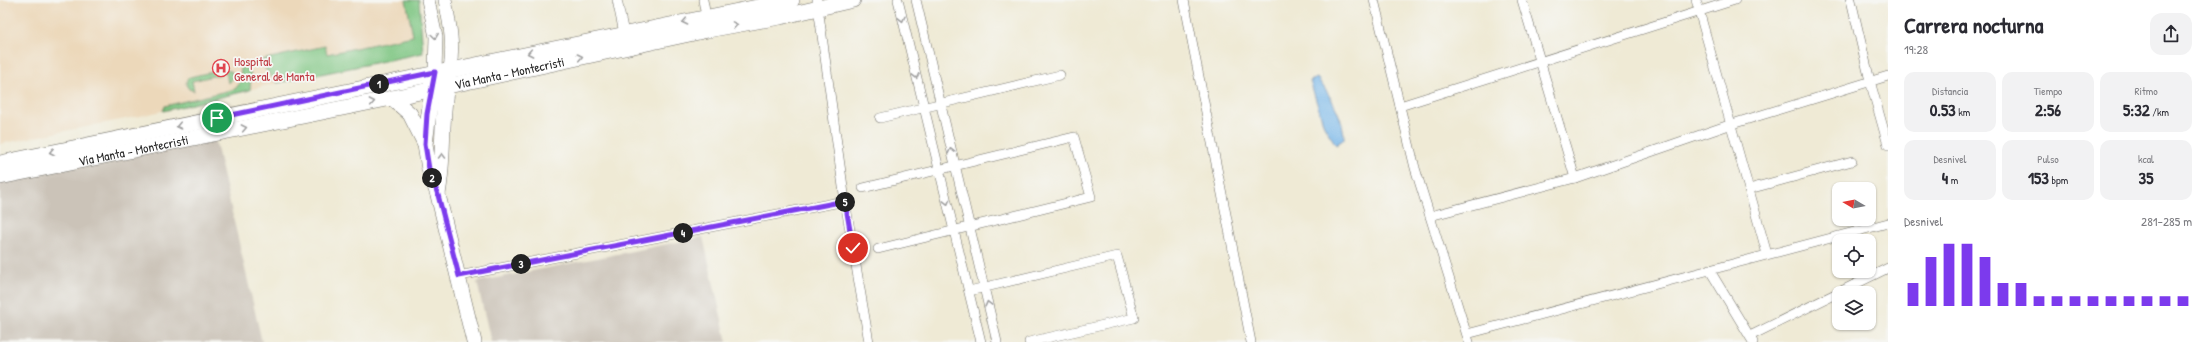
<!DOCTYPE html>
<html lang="es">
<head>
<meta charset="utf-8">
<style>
  :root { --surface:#fff; --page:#f2f2f3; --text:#2b2b33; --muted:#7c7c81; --accent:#7c3aed }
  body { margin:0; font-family:"Patrick Hand",sans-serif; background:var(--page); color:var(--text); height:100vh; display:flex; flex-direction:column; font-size:15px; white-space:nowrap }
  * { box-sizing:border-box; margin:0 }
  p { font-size:13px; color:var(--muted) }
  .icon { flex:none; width:22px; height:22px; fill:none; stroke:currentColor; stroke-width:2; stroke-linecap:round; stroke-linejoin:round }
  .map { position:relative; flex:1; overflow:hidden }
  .details { display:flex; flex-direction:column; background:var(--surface); width:320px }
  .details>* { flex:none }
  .needle { width:26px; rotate:280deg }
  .tools { position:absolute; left:1832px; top:182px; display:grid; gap:8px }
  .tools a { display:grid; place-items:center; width:44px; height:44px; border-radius:8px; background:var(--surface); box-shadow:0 1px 3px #0004; font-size:20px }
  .pin { position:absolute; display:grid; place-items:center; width:34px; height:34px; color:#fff; margin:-17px; border:2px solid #fff; border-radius:50%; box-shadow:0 1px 4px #0007 }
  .km { position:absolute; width:20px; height:20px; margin:-10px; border-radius:50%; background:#222; color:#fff; font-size:11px; line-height:20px; text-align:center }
  .round { display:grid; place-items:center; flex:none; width:42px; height:42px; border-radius:12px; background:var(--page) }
  .summary { display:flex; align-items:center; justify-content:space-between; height:68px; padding:0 16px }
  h1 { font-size:22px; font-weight:700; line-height:30px }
  .metrics { display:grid; grid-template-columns:repeat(3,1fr); gap:6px; height:68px; padding:4px 16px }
  .metrics div { display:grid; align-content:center; border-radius:10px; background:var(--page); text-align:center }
  .metrics b { font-size:17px; font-weight:700 }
  .metrics small { font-size:11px; font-weight:400 }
  .metrics p { font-size:11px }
  .chart { height:112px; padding:8px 16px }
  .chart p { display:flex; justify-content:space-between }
  .chart svg { width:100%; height:72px; margin-top:4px; stroke:var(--accent); stroke-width:6 }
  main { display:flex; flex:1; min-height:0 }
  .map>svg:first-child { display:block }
  .built { fill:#ecd8ba }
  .industrial { fill:#cbc3b8 }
  .green { fill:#7fc683; stroke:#557857 }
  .water { fill:#75b5e9; stroke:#50708a }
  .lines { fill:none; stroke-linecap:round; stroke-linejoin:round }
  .minor-casing { stroke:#706e66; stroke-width:10 }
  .secondary-casing { stroke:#706e66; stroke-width:14 }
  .primary-casing { stroke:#706e66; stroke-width:16 }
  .minor { stroke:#fff; stroke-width:9 }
  .secondary { stroke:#fff; stroke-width:13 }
  .primary { stroke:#fff; stroke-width:15 }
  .oneway { stroke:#a0a0a0 }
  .route-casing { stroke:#fff; stroke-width:8 }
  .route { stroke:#7c3aed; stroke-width:5 }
  .labels { text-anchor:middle; stroke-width:3.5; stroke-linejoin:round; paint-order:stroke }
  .health-label { font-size:13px; fill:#be3a42; stroke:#f6f6f2; text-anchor:start }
  .street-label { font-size:13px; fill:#2b2b2b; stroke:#f6f6f2 }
</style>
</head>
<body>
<main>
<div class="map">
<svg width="1888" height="342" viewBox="0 0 1888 342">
  <rect width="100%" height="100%" fill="#f6f6f2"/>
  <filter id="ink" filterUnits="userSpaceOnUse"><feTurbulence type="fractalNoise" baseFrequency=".025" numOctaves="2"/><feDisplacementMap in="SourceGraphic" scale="8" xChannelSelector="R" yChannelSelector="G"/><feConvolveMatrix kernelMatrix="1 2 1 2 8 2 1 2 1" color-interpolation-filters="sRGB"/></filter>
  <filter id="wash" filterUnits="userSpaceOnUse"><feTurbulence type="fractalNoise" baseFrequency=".012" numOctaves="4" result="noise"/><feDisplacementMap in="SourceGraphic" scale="16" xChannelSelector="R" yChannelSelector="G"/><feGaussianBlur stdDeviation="0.9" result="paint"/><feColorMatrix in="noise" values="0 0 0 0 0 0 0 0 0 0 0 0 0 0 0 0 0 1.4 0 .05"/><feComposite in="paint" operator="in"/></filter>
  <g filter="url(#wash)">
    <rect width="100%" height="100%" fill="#efead5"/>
    <path class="built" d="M0,0H419L423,53L277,83L145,115L0,144Z"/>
    <g class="industrial">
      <path d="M215,139L262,342H0V178Z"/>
      <path d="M703,237L727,342H491L477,282Z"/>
    </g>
    <g class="green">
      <path d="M406,0H419L423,53L277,83L262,65L261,60L325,46L327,54L413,36Z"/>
      <path d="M243,64H245L251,75L250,90L163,111L165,106L235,89C245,80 237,72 243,64Z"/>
      <path d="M224,69L231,71C234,76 233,80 228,83L226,73L192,81L194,91L189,89C185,85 185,80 190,77Z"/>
    </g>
    <path class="water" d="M1317,78C1330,95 1344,118 1344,139L1336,145L1324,126L1310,81Z"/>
  </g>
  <g filter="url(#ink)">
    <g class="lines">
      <g class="minor-casing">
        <g id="minor">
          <path d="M617,0L625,38"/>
          <path d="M703,0L707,22"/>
          <path d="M817,0L845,201L869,342"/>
          <path d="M898,0L981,342"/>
          <path d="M916,0L997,342"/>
          <path d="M1184,0L1251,342"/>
          <path d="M1374,0L1415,168L1469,342"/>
          <path d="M1522,0L1575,178"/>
          <path d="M1696,0L1767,254"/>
          <path d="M1851,0L1870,81L1888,145"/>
          <path d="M1400,106L1735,0"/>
          <path d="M880,118L1060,75"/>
          <path d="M863,188L1074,137L1091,197L878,249"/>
          <path d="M1749,189L1852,161"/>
          <path d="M1430,216L1575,178L1732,124L1888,76"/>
          <path d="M1709,269L1753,342"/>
          <path d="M459,276L845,201"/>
          <path d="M969,291L1117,256L1134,318L1029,342"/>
          <path d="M1467,334L1888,223"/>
          <path d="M1750,336L1888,268"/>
        </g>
      </g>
      <g class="secondary-casing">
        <g id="secondary">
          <path d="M428,0L436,37L435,72"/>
          <path d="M445,0C450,24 454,45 450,69"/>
        </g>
      </g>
      <g class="primary-casing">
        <g id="primary">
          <path d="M433,82L425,144L429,169L438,195L474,342"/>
          <path d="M392,98L410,114L424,142"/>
          <path d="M0,163L792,0"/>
          <path id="s1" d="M0,177L392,98L708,30L780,17L853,0"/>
          <path d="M438,194C445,155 440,117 448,79"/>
        </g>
      </g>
      <use href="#minor" class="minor"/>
      <use href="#secondary" class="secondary"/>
      <use href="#primary" class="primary"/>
    </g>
    <defs><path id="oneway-chevron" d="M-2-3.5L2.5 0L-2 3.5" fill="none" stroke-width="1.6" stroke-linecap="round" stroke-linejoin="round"/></defs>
    <g class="oneway">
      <use href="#oneway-chevron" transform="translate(902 19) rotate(77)"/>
      <use href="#oneway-chevron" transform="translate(685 22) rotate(168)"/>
      <use href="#oneway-chevron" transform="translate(735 25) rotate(-10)"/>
      <use href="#oneway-chevron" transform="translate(435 36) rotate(82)"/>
      <use href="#oneway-chevron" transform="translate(530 53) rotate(169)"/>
      <use href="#oneway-chevron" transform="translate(580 57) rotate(-12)"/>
      <use href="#oneway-chevron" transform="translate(916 76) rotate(76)"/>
      <use href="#oneway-chevron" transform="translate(372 102) rotate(-11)"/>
      <use href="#oneway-chevron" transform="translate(179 126) rotate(168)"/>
      <use href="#oneway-chevron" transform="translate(244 128) rotate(-11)"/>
      <use href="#oneway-chevron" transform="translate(951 151) rotate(-104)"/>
      <use href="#oneway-chevron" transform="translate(52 152) rotate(168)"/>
      <use href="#oneway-chevron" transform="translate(442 156) rotate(-90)"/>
      <use href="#oneway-chevron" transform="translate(947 202) rotate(76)"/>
      <use href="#oneway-chevron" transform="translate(988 304) rotate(-104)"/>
    </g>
  </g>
  <g class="lines" filter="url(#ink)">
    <g class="route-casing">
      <path id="route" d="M217,118L435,72L427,114L425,144L429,169L438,195L459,276L845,201L853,248"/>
    </g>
    <use href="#route" class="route"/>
  </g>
  <defs>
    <g id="hospital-ring" transform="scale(0.9)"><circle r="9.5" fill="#f6f6f2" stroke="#e0444e" stroke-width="1.5"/><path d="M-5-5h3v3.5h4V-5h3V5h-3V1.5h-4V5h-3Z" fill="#e0444e"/></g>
  </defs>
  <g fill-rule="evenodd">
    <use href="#hospital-ring" x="221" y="68"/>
  </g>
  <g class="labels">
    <g class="health-label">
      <text x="234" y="66">Hospital<tspan x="234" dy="15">General de Manta</tspan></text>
    </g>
    <g class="street-label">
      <text dy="5" stroke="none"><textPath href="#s1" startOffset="520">Vía Manta - Montecristi</textPath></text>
      <text dy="5" stroke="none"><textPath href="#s1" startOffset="136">Vía Manta - Montecristi</textPath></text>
    </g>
  </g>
</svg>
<div class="tools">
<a><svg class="needle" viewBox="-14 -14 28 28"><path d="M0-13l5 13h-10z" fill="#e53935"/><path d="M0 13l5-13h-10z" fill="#7c7c81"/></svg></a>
<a><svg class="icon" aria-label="locate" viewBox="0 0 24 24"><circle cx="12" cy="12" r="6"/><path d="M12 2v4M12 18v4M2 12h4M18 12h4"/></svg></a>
<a><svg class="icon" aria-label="layers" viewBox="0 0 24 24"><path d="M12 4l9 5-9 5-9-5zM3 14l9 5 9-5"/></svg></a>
</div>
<div class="pin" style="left:217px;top:118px;background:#1e9e55"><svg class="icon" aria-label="arrive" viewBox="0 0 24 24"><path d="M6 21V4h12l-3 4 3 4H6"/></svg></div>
<div class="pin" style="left:853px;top:248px;background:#d93025"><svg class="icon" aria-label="check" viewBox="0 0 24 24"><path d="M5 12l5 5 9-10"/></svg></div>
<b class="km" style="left:379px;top:84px">1</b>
<b class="km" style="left:432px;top:178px">2</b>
<b class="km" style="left:521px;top:264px">3</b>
<b class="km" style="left:683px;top:233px">4</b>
<b class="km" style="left:845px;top:202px">5</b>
</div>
<section class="details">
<div class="summary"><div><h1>Carrera nocturna</h1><p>19:28</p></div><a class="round"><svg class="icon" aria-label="share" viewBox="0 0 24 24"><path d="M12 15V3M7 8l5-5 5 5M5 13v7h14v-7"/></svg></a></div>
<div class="metrics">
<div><p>Distancia</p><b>0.53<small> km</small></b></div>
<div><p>Tiempo</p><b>2:56</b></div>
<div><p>Ritmo</p><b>5:32<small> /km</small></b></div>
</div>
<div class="metrics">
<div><p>Desnivel</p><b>4<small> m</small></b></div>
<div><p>Pulso</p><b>153<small> bpm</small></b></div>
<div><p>kcal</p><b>35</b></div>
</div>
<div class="chart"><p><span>Desnivel</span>281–285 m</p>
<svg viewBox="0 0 160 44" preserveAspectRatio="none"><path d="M5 44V30M15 44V14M25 44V6M35 44V6M45 44V14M55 44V30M65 44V30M75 44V38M85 44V38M95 44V38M105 44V38M115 44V38M125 44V38M135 44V38M145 44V38M155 44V38"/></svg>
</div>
</section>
</main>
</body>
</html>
